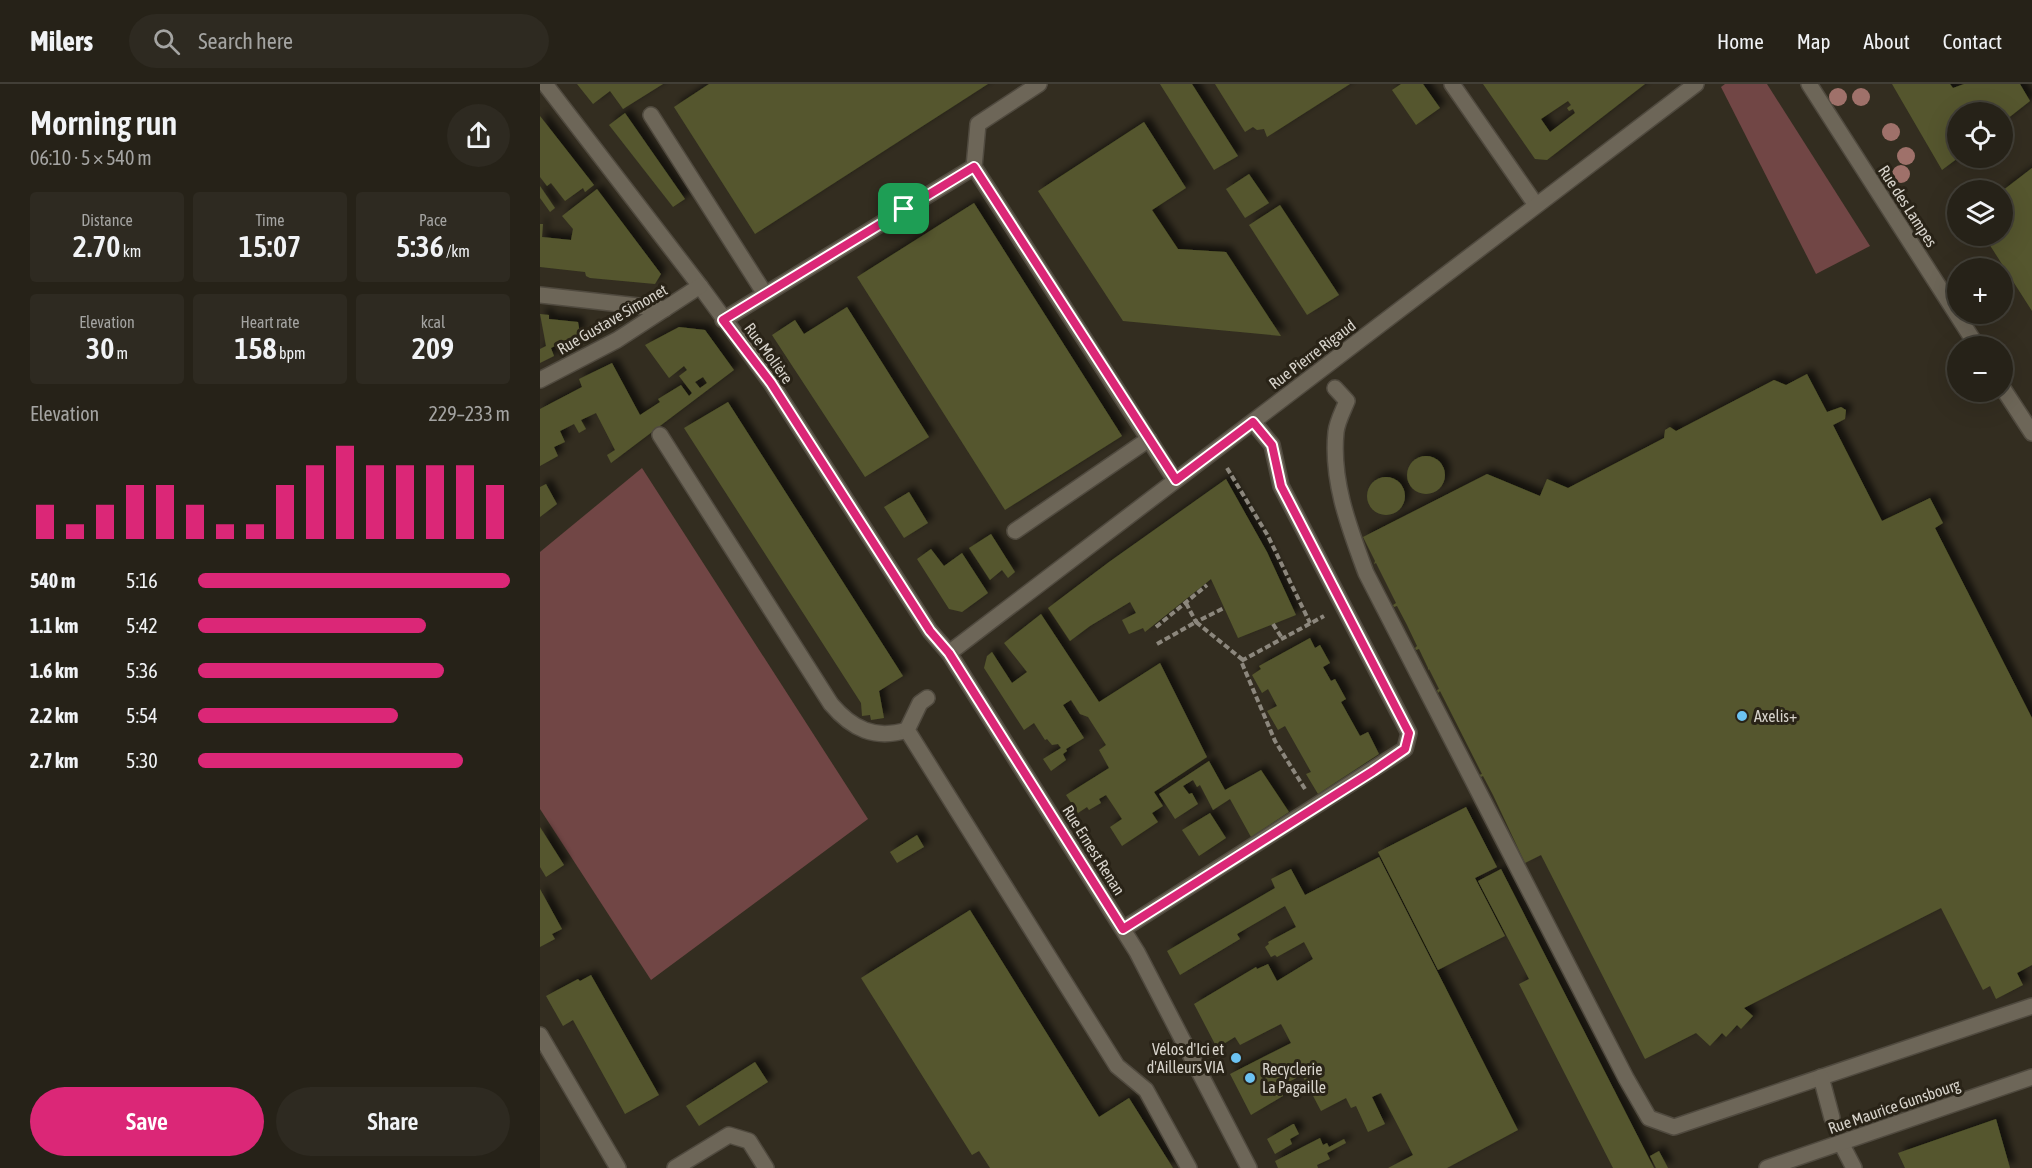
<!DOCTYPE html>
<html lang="en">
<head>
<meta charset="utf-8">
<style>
  :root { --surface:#262218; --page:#2e2a21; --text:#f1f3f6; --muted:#a4a4a2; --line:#423f37; --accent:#db2777 }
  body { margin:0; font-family:"Asap Condensed",sans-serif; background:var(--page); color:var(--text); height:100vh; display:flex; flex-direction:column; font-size:22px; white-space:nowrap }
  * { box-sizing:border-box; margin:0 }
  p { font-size:20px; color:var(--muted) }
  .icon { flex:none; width:33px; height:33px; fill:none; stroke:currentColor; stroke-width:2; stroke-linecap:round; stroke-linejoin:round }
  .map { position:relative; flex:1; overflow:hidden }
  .drawer { display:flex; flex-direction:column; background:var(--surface); width:540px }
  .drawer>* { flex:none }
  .tools { position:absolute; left:1407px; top:18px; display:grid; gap:12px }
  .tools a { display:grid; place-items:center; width:66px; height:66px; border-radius:50%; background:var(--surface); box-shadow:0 6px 24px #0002,0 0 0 2px var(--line); font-size:30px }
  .pin { position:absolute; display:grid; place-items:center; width:51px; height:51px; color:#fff; margin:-26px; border-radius:12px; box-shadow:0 3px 9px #0006 }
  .round { display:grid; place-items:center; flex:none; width:63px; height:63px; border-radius:32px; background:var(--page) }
  .overview { display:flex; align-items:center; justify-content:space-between; height:102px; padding:0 30px }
  h1 { font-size:33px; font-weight:600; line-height:45px }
  .figures { display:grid; grid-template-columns:repeat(3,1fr); gap:9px; height:102px; padding:6px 30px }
  .figures div { display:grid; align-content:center; border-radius:6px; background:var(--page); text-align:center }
  .figures b { font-size:30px; font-weight:600 }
  .figures small { font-size:16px; font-weight:400 }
  .figures p { font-size:16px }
  .chart { height:168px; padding:12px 30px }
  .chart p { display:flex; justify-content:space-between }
  .chart svg { width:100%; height:108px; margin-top:6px; stroke:var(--accent); stroke-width:6 }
  .cta { display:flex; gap:12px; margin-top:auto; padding:12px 30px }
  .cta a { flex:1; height:69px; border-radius:36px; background:var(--accent); color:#fff; font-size:24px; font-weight:600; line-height:69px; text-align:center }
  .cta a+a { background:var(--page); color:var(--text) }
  ul { padding:0 30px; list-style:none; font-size:20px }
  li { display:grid; grid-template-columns:96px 72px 1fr; align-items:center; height:45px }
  li i { height:15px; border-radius:8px; background:var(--accent) }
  header { display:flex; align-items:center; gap:36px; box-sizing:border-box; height:84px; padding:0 30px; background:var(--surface); border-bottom:2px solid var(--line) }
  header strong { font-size:28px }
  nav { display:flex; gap:33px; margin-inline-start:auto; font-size:21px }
  .search { width:420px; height:54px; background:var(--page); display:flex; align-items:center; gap:15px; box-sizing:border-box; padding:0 21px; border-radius:33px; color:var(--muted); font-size:22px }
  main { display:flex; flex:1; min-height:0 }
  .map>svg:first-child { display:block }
  .green { fill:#714645 }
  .building { fill:#54572d; fill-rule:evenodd; filter:url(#shadow) }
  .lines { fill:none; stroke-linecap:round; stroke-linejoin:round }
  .minor-casing { stroke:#504a3f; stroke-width:18 }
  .path { stroke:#8c877d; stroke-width:4; stroke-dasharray:6 3; stroke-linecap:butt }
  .minor { stroke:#6d6658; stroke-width:15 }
  .tree { fill:#9f716a }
  .route-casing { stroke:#fff; stroke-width:12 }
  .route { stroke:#db2777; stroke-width:8 }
  .poi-dot { fill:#6cc3f2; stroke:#292317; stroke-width:2 }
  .labels { text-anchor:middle; stroke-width:6; stroke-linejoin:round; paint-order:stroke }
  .street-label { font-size:16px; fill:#d7d3cb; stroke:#292317 }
  .poi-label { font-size:16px; fill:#d7d3cb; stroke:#292317; text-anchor:start }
</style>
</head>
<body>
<header>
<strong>Milers</strong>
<div class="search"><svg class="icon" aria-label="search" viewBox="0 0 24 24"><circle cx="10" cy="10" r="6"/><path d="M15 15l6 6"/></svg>Search here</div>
<nav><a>Home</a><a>Map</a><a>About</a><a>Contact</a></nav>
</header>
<main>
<section class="drawer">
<div class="overview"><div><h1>Morning run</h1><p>06:10 · 5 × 540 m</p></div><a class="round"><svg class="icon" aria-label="share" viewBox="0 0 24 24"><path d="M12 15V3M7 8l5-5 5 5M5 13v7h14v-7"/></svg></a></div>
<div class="figures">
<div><p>Distance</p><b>2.70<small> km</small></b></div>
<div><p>Time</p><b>15:07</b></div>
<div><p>Pace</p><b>5:36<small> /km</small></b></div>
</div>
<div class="figures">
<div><p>Elevation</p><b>30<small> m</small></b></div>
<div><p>Heart rate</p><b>158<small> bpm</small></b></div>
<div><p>kcal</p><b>209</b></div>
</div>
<div class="chart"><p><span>Elevation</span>229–233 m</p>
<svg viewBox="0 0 160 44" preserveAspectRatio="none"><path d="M5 44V30M15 44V38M25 44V30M35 44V22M45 44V22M55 44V30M65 44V38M75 44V38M85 44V22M95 44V14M105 44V6M115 44V14M125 44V14M135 44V14M145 44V14M155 44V22"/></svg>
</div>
<ul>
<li><b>540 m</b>5:16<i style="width:100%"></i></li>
<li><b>1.1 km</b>5:42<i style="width:73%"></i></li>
<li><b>1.6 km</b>5:36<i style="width:79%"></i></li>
<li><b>2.2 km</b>5:54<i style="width:64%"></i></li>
<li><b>2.7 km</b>5:30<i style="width:85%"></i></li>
</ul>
<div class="cta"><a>Save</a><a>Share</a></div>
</section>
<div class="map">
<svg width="1492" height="1084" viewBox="0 0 1492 1084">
  <defs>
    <filter id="shadow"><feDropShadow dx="5.5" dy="-5.5" stdDeviation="3" flood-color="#0009"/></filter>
  </defs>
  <rect width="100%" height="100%" fill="#332d20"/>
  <g class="green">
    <path d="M1185,0H1227L1330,162L1276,190L1181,3Z"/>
    <path d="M102,384L328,735L111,896L0,725V468Z"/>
  </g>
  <g class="building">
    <path d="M37,0H123L83,25L70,7L53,20Z"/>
    <path d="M169,0H448L215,150L134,23Z"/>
    <path d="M620,0H652L698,72L674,86Z"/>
    <path d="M675,0H810L727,53L724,45L717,46L713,43L705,48Z"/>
    <path d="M861,0H883L900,24L876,41L852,6Z"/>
    <path d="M943,0H1105L1007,76L995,75ZM1028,17L1031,21L1027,24L1029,27L1033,25L1035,29L1010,48L1001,35Z"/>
    <path d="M1352,0H1410L1413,4L1424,0H1480L1490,17L1462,39V28H1418V74L1402,86Z"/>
    <path d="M85,29L145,115L133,123L69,41Z"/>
    <path d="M0,32L54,101L45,108L43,104L25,117L11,99L7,102L0,93Z"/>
    <path d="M604,38L646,104L612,126L638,165L686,168L741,252L583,237L498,107Z"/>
    <path d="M1492,84V227L1444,152H1462V107Z"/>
    <path d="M709,90L729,119L705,134L686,105Z"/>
    <path d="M0,102L15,124L10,128L0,114Z"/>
    <path d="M57,105L121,190L115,200L50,194L46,192L45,188L0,183V140H3L2,153L31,156L33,145L22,132Z"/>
    <path d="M434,119L582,352L465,426L317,193Z"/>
    <path d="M740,121L799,211L767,231L709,141Z"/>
    <path d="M307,223L389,353L325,393L232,251L255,236L264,250Z"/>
    <path d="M0,230L9,231V235L38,238L40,249L11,264L14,272L0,279V265L6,262Z"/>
    <path d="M139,243L165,246L194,286L71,379L67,371L75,366L56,329L41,336L46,345L39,349L34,340L20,347L25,358L14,363L18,372L0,382V325L42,303L39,295L72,279L100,331L120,318L118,315L141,301L149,312L152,309L139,292L147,286L144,282L129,294L105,261ZM163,293L167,299L160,304L155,298Z"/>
    <path d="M1267,290L1287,328L1301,323L1306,326L1305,335L1293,341L1342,437L1390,414L1403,439L1395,444L1492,634V881L1477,889L1483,901L1456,915L1450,902L1443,906L1401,824L1204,924L1213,932L1201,945L1197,941L1186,953L1182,949L1170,962L1156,949L1105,975L1001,771L985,779L953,711L943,692L941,693L939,691L942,690L900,607L898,609L897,606L899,605L889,585L888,586V584L879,565L876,566L875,564L877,562L867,541L857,522L854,523L853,521L856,519L836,479L834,480L835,477L823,453L947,390L1000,412L1007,395L1028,404L1124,354L1125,346L1130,343L1136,347L1234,296L1246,301Z"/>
    <path d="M188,318L363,592L339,607L344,634L331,636L330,631L322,632L321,619L144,344Z"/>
    <circle cx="886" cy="391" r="19"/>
    <circle cx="846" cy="412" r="19"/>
    <path d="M686,395L727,468L756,531L698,554L671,495L605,548L603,544L589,550L582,536L596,529L590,518L550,542L530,557L508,524L569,478Z"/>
    <path d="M6,400L17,420L0,433V403Z"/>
    <path d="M369,408L388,439L364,454L344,423Z"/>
    <path d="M451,450L475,488L468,494L462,486L450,496L429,464Z"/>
    <path d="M391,465L404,482L422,469L448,509L422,528L409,525L377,475Z"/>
    <path d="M501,530L559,618L620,579L667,673L614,708L623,722L612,729L618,738L582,762L570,743L582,735L566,711L559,715L561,719L549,726L547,723L538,729L526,711L569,684L559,666L566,661L548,633L540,630L531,616L523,621L544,654L526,665L527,667L523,670L526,676L511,687L503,675L521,664L518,660L512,661L507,655L505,656L494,639L484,646L444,584L447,572L452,568L472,599L487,588L464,559Z"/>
    <path d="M770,554L775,564L780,561L790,579L783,583L791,597L795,595L806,615L801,618L820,652L828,648L839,670L778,710L766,690L771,688L745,642L738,646L727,627L737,622L728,605L722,609L712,591L721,585L719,582Z"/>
    <path d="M669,677L685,706L721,686L749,728L711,753L690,715L673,726L660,701L657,703L653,696L643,702L649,710L652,709L658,720L635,735L619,710Z"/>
    <path d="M926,723L957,783L935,794L965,852L898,886L838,768Z"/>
    <path d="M670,729L686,754L659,772L642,746Z"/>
    <path d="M0,743L24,781L6,793L0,783Z"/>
    <path d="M377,751L384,763L357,779L350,768Z"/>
    <path d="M839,773L978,1046L907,1084H848L873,1071L841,1009L832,1013L845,1040L828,1048L816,1022L811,1024L806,1014L781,1027L762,991L739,1003L743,1012L711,1031L690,990L751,959L741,940L700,961L695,953L677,964L654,920L716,883L717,885L728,880L737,897L773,875L764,858L737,873L735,871L731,873L725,863L729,860L728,858L756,843L745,822L697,850L700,855L640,891L627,867L735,804L731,795L751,785L765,811Z"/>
    <path d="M961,785L1043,945L1114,1084H1073L979,900L989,895L938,797Z"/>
    <path d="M0,805L22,845L12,850L15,855L0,863Z"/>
    <path d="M430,826L559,1033L589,1014L633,1084H450L439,1067L432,1071L321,894Z"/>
    <path d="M51,891L119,1011L85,1030L33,936L23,942L6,912L38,895L40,897Z"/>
    <path d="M215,978L228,998L159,1042L146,1022Z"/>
    <path d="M1456,1035L1470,1084H1365L1358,1069Z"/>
    <path d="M753,1040H754L759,1050L750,1055L752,1060L735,1070L727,1055Z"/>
    <path d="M780,1054L783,1061L787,1059L789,1063L804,1055L806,1059L787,1069L790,1075L777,1081L778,1084H738L735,1077Z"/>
    <path d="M1119,1067L1128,1084H1116L1110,1072Z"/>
  </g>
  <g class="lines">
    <g class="minor-casing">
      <g id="minor">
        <path d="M5,0L160,202L231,299L390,547L409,569L597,868L709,1084"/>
        <path d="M499,0L438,40L434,83L635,396"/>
        <path d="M912,0L996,121"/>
        <path d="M1269,0L1437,262"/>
        <path d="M111,31L225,210"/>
        <path d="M0,211L125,225"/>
        <path d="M183,236L434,83"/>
        <path d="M0,296L77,256L160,202"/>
        <path d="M1462,303L1492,349"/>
        <path d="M795,304L807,317C803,327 797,338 796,348C791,397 809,443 826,489L1086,994L1109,1034L1134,1043L1492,922"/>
        <path d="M120,351L291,620C312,645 335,656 367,646"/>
        <path d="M475,447L609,355"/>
        <path d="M409,569L1156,0"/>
        <path d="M387,614L380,619L367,646L577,982L606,1006L649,1084"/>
        <path d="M583,845L865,665L869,649L741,402L732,361L713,338"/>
        <path d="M0,951L78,1084"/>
        <path d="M1281,993L1292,1034"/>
        <path d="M1301,1059L1314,1084"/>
        <path d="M135,1084L189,1051L209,1057L226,1084"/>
        <path d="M1227,1084L1492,993"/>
      </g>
    </g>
    <g class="path">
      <path d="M687,384L728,452L770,539"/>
      <path d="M646,519L656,538L684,524"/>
      <path d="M733,540L742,554"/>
      <path d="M616,543L667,501"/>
      <path d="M617,560L656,538L703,576"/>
      <path d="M765,705L735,657L701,577L784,532"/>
    </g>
    <use href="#minor" class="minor"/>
  </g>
  <g class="tree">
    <circle cx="1298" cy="13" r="9"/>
    <circle cx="1321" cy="13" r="9"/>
    <circle cx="1351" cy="48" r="9"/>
    <circle cx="1366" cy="72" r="9"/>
    <circle cx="1361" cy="90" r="9"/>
  </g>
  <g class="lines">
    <g class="route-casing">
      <path id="route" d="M434,83L636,396L713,338L732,361L741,402L869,649L865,665L833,687L583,845L409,569L390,547L231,299L183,236Z"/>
    </g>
    <use href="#route" class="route"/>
  </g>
  <g class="poi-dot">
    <circle cx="1202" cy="632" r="6"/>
    <circle cx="696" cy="974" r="6"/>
    <circle cx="710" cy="994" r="6"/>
  </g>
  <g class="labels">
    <g class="street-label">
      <text transform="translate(1368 122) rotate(57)" y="6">Rue des Lampes</text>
      <text transform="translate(72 235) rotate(-30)" y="6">Rue Gustave Simonet</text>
      <text transform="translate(229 269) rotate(54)" y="6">Rue Molière</text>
      <text transform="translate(772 270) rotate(-37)" y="6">Rue Pierre Rigaud</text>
      <text transform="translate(554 766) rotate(58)" y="6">Rue Ernest Renan</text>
      <text transform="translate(1354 1022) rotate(-19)" y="6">Rue Maurice Gunsbourg</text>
    </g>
    <g class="poi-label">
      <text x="1214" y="638">Axelis+</text>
      <text x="684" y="971" text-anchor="end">Vélos d'Ici et<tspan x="684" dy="18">d'Ailleurs VIA</tspan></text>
      <text x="722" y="991">Recyclerie<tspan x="722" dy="18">La Pagaille</tspan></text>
    </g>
  </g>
</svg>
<div class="tools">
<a><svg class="icon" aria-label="locate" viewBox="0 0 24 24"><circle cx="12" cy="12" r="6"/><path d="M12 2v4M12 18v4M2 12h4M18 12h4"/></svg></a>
<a><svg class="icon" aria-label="layers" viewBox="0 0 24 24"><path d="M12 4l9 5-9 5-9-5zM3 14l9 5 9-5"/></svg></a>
<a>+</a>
<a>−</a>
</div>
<div class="pin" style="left:364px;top:125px;background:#1e9e55"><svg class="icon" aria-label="arrive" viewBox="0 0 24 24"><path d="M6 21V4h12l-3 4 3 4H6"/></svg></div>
</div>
</main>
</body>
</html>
